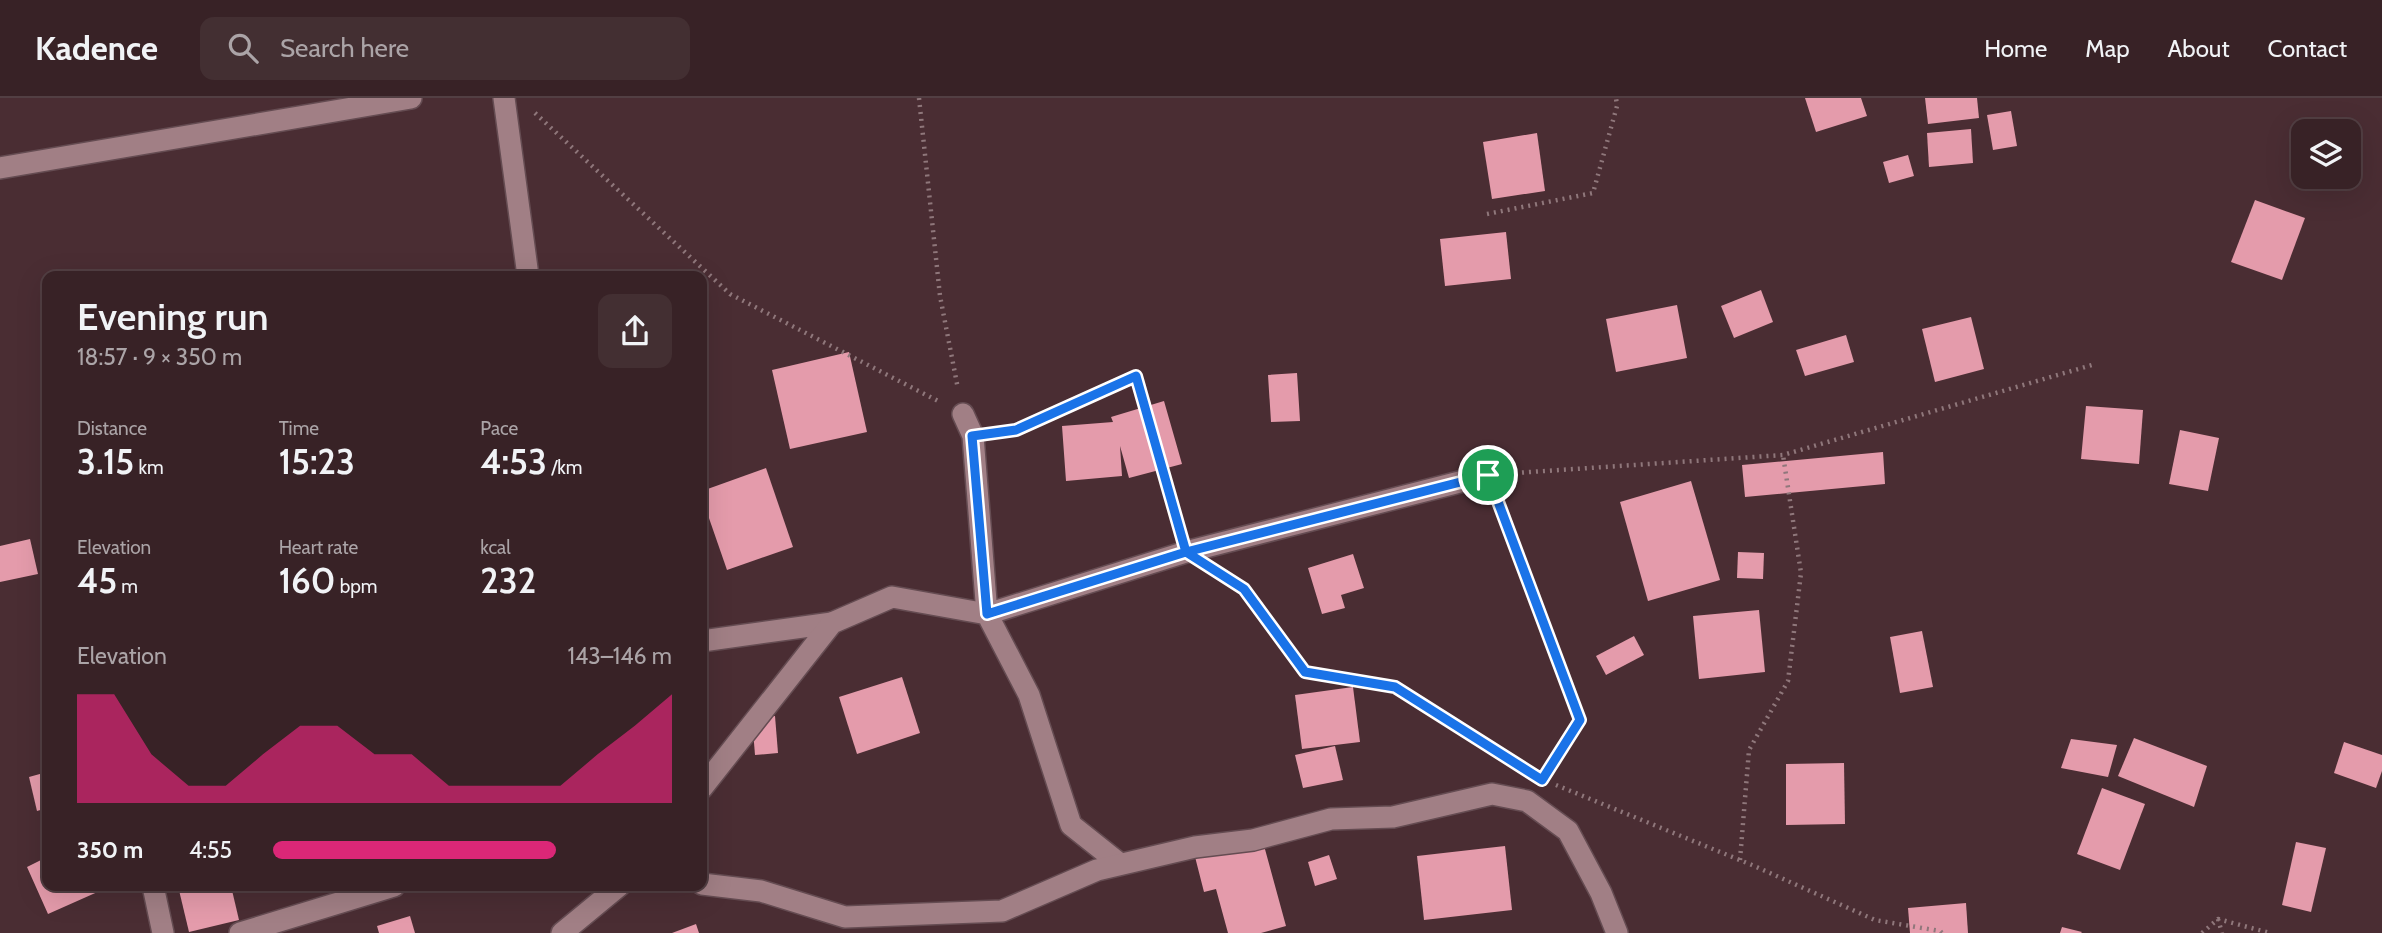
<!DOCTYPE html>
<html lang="en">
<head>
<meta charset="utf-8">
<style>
  :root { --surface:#382226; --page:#432f32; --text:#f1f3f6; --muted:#aba4a7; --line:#523f43; --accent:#db2777 }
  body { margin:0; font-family:Cabin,sans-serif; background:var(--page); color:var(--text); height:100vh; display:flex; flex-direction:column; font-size:26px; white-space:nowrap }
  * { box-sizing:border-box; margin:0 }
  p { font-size:23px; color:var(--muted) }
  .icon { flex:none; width:38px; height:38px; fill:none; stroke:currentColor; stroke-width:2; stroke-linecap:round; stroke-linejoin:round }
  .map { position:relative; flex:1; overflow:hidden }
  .details { position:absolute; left:42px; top:173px; width:665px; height:620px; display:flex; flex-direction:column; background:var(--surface); border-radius:14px; box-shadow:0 7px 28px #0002,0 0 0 2px var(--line) }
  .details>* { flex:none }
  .controls { position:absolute; left:2291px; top:21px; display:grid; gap:14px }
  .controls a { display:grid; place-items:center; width:70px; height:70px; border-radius:14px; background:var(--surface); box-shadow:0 7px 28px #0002,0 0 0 2px var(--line); font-size:35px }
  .pin { position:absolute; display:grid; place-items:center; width:60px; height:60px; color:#fff; margin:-30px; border:4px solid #fff; border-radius:50%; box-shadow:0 2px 7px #0007 }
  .round { display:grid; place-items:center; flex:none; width:74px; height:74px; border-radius:14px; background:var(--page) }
  .overview { display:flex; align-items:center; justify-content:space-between; height:119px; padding:0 35px }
  h1 { font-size:38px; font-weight:600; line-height:52px }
  .stats { display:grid; grid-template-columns:repeat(3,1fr); gap:10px; height:119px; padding:7px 35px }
  .stats div { display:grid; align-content:center }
  .stats b { font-size:35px; font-weight:600 }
  .stats small { font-size:19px; font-weight:400 }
  .stats p { font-size:19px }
  .chart { height:196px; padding:14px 35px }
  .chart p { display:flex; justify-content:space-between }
  .chart svg { width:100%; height:126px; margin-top:7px; fill:var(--accent); opacity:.7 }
  ul { padding:0 35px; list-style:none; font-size:23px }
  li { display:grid; grid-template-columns:112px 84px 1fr; align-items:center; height:52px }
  li i { height:18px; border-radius:9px; background:var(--accent) }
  header { display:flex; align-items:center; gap:42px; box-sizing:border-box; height:98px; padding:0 35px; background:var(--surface); border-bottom:2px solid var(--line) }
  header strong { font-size:33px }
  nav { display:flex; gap:38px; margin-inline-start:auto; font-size:24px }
  .search { width:490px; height:63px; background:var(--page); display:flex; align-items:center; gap:18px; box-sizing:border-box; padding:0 24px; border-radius:14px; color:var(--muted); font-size:26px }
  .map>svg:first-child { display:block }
  .building { fill:#e49bab }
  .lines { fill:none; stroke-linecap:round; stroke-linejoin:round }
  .minor-casing { stroke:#654c52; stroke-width:24 }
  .path { stroke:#8f777b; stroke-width:4.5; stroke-dasharray:2 5; stroke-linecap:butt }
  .minor { stroke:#a17f85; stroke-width:21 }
  .route-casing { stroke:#fff; stroke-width:14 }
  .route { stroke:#1a73e8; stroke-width:9 }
</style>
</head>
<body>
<header>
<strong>Kadence</strong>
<div class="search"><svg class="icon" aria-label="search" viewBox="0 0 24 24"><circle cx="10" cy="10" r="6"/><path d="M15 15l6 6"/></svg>Search here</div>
<nav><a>Home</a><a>Map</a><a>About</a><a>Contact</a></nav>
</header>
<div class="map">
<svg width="2382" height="835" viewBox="0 0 2382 835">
  <rect width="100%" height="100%" fill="#4a2d33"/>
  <g class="building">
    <path d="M1805,0H1861L1867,18L1816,34Z"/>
    <path d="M1925,0H1977L1979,20L1928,26Z"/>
    <path d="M2011,13L2017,48L1993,52L1987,17Z"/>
    <path d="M1971,31L1973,65L1929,69L1927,35Z"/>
    <path d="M1537,35L1545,93L1492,101L1483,44Z"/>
    <path d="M1908,57L1914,78L1889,85L1883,64Z"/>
    <path d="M2255,102L2305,120L2282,182L2231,164Z"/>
    <path d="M1506,134L1511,181L1445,188L1440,141Z"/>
    <path d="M1761,192L1773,224L1734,240L1721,208Z"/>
    <path d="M1677,207L1687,260L1616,274L1606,221Z"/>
    <path d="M1971,219L1984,271L1935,284L1922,231Z"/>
    <path d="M1846,237L1854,264L1805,278L1796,252Z"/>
    <path d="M849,254L867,334L790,351L772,272Z"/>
    <path d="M1297,275L1300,323L1271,324L1268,277Z"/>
    <path d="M1164,303L1182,366L1129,380L1120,348L1122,378L1066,383L1062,328L1113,324L1111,319Z"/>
    <path d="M2086,308L2143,312L2139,366L2081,361Z"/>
    <path d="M2180,332L2219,340L2208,393L2169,386Z"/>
    <path d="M1883,354L1885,386L1745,399L1742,367Z"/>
    <path d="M766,370L793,449L727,472L702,400V393Z"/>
    <path d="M1691,383L1720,482L1648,503L1620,404Z"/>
    <path d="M30,441L38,476L0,484V448Z"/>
    <path d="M1738,454L1764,455L1763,481L1737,480Z"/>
    <path d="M1353,456L1364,490L1341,497L1345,510L1322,516L1308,470Z"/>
    <path d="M1759,512L1765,574L1699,581L1693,518Z"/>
    <path d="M1922,533L1933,589L1900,595L1890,539Z"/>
    <path d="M1634,538L1644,557L1606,577L1596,558Z"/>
    <path d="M902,579L920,635L857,656L839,599Z"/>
    <path d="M1353,589L1360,644L1302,651L1295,597Z"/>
    <path d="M775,618L778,655L755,657L752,620Z"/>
    <path d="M2134,640L2207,668L2194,709L2118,678Z"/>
    <path d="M2071,641L2117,647L2108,679L2061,670Z"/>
    <path d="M2344,644L2382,657V673L2376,690L2334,675Z"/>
    <path d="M1335,648L1343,682L1303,690L1295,657Z"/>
    <path d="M1844,665L1845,726L1786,727V666Z"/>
    <path d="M47,674V710L37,713L29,679Z"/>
    <path d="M2102,690L2145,706L2120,772L2077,756Z"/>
    <path d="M1260,733L1286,828L1261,835H1228L1216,791L1204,794L1193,751Z"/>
    <path d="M2296,744L2326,750L2311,814L2282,807Z"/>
    <path d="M1505,748L1512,812L1424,822L1417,758Z"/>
    <path d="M1329,757L1337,781L1315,788L1308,764Z"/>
    <path d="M47,759V788H111L48,816L27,769Z"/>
    <path d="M178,788H231L239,822L189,834Z"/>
    <path d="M1966,805L1968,835H1910L1908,810Z"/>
    <path d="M410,818L415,835H379L377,828Z"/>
    <path d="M696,826L699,835H672Z"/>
    <path d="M2062,829L2082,834L2081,835H2060Z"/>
  </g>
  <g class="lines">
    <g class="minor-casing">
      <g id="minor">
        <path d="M504,0L528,178"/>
        <path d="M0,70L411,0"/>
        <path d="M963,316L973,338L987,516L1186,454L1487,377"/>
        <path d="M702,543L832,525"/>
        <path d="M702,690L832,525L892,499L987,516L1029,597L1071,727L1120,766"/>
        <path d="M702,786L761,793L845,819L1002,813L1097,772L1195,749L1253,742L1331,721L1393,719L1492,696L1527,703L1568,733L1601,795L1617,835"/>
        <path d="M153,788L163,835"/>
        <path d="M240,835L394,788"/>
        <path d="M562,835L619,788"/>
      </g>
    </g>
    <g class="path">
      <path d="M919,0L940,198L958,291"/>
      <path d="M535,15L730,196L940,304"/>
      <path d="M1487,116L1593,95L1617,8L1616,0"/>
      <path d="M1001,335L1016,333L1136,278L1179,428"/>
      <path d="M1515,375L1783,357L2092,267"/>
      <path d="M1497,402L1580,622L1542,682"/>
      <path d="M1219,475L1244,491L1305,574L1395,589L1530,674"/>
      <path d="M1556,687L1752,767L1875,822L1940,833L1942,835"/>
      <path d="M1740,762L1749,652L1788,583L1801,475L1783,357"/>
      <path d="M2218,821L2222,835"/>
      <path d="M2202,835L2218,821L2270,835"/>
    </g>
    <use href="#minor" class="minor"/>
  </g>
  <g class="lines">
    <g class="route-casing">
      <path id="route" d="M1488,377L1186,454L987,516L972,338L1016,332L1136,278L1186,454L1244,491L1305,574L1395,589L1542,682L1580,622L1488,377"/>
    </g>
    <use href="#route" class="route"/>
  </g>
</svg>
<div class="controls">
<a><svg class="icon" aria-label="layers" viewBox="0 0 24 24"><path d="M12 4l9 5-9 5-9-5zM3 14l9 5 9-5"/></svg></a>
</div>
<div class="pin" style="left:1488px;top:377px;background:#1e9e55"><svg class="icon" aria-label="arrive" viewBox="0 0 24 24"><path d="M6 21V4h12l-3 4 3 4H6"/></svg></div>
<section class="details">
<div class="overview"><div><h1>Evening run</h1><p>18:57 · 9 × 350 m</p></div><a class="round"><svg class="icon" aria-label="share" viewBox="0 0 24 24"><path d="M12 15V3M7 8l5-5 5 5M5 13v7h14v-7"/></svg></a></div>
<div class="stats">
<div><p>Distance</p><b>3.15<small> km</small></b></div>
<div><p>Time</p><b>15:23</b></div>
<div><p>Pace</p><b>4:53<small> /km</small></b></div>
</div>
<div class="stats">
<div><p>Elevation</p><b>45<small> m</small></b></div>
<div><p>Heart rate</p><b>160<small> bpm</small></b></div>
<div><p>kcal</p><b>232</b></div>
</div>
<div class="chart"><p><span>Elevation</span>143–146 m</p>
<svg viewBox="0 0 160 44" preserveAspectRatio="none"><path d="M0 44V6L10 6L20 27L30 38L40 38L50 27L60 17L70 17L80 27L90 27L100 38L110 38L120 38L130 38L140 27L150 17L160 6V44z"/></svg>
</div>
<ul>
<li><b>350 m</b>4:55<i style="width:71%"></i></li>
</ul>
</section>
</div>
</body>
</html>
